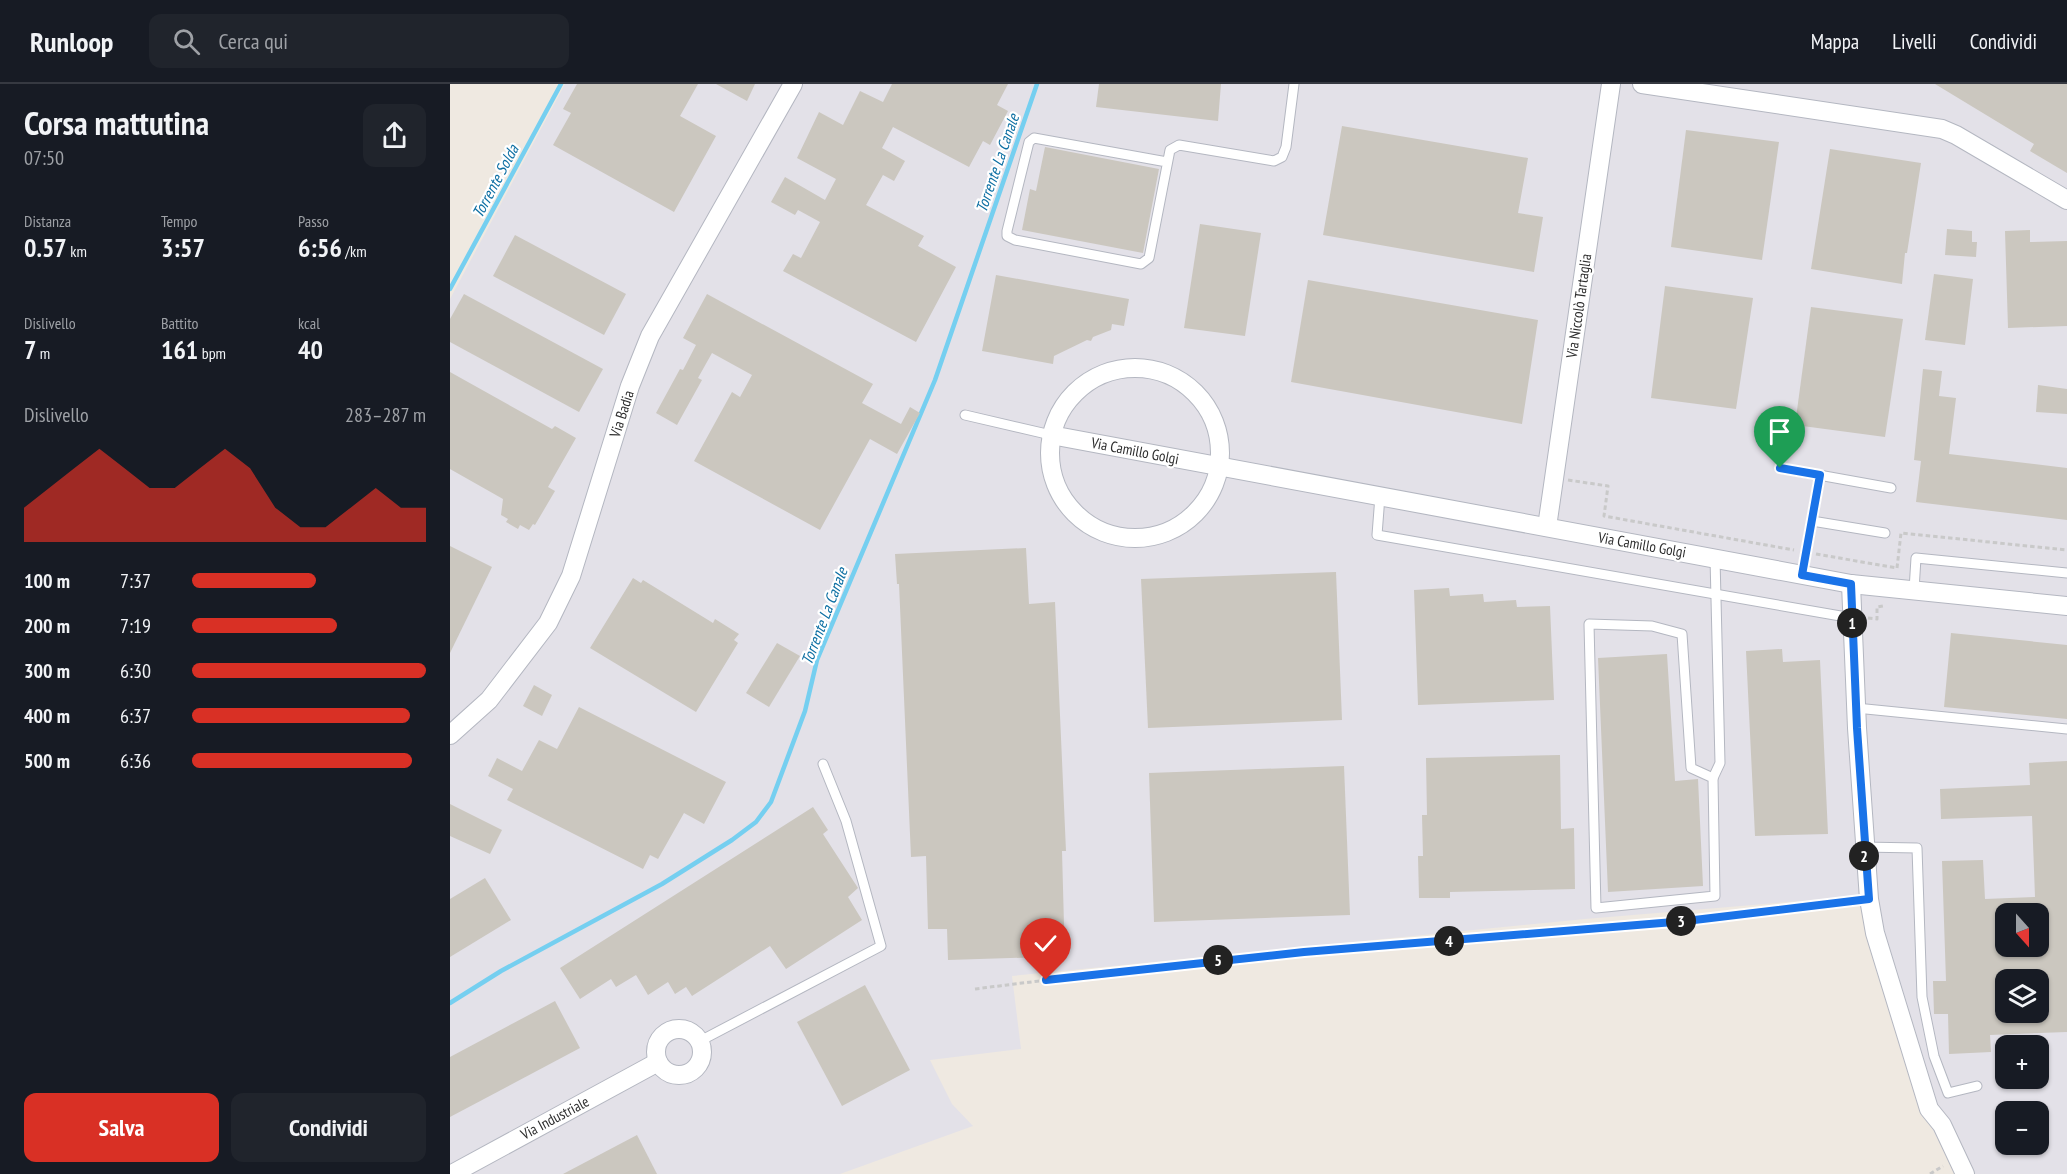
<!DOCTYPE html>
<html lang="it">
<head>
<meta charset="utf-8">
<style>
  :root { --surface:#171b24; --page:#20242c; --text:#f1f3f6; --muted:#9ea1a6; --line:#363941; --accent:#d93025 }
  body { margin:0; font-family:"PT Sans Narrow",sans-serif; background:var(--page); color:var(--text); height:100vh; display:flex; flex-direction:column; font-size:22px; white-space:nowrap }
  * { box-sizing:border-box; margin:0 }
  p { font-size:20px; color:var(--muted) }
  .icon { flex:none; width:33px; height:33px; fill:none; stroke:currentColor; stroke-width:2; stroke-linecap:round; stroke-linejoin:round }
  .map { position:relative; flex:1; overflow:hidden }
  .panel { display:flex; flex-direction:column; background:var(--surface); width:450px }
  .panel>* { flex:none }
  .needle { width:39px; rotate:159deg }
  .buttons { position:absolute; left:1545px; top:819px; display:grid; gap:12px }
  .buttons a { display:grid; place-items:center; width:54px; height:54px; border-radius:12px; background:var(--surface); box-shadow:0 2px 4px #0004; font-size:30px }
  .pin { position:absolute; display:grid; place-items:center; width:51px; height:51px; color:#fff; margin:-62px -26px; border-radius:50% 50% 50% 0; rotate:-45deg; box-shadow:0 0 6px #0007 }
  .pin .icon { rotate:45deg }
  .km { position:absolute; width:30px; height:30px; margin:-15px; border-radius:50%; background:#222; color:#fff; font-size:16px; line-height:30px; text-align:center }
  .round { display:grid; place-items:center; flex:none; width:63px; height:63px; border-radius:12px; background:var(--page) }
  .headline { display:flex; align-items:center; justify-content:space-between; height:102px; padding:0 24px }
  h1 { font-size:33px; font-weight:700; line-height:45px }
  .stats { display:grid; grid-template-columns:repeat(3,1fr); gap:9px; height:102px; padding:6px 24px }
  .stats div { display:grid; align-content:center }
  .stats b { font-size:26px; font-weight:700 }
  .stats small { font-size:16px; font-weight:400 }
  .stats p { font-size:16px }
  .chart { height:168px; padding:12px 24px }
  .chart p { display:flex; justify-content:space-between }
  .chart svg { width:100%; height:108px; margin-top:6px; fill:var(--accent); opacity:.7 }
  .button { display:flex; gap:12px; margin-top:auto; padding:12px 24px }
  .button a { flex:1; height:69px; border-radius:12px; background:var(--accent); color:#fff; font-size:24px; font-weight:700; line-height:69px; text-align:center }
  .button a+a { background:var(--page); color:var(--text) }
  ul { padding:0 24px; list-style:none; font-size:20px }
  li { display:grid; grid-template-columns:96px 72px 1fr; align-items:center; height:45px }
  li i { height:15px; border-radius:8px; background:var(--accent) }
  header { display:flex; align-items:center; gap:36px; box-sizing:border-box; height:84px; padding:0 30px; background:var(--surface); border-bottom:2px solid var(--line) }
  header strong { font-size:28px }
  nav { display:flex; gap:33px; margin-inline-start:auto; font-size:21px }
  .search { width:420px; height:54px; background:var(--page); display:flex; align-items:center; gap:15px; box-sizing:border-box; padding:0 21px; border-radius:12px; color:var(--muted); font-size:22px }
  main { display:flex; flex:1; min-height:0 }
  .map>svg:first-child { display:block }
  .industrial { fill:#e3e1e8; fill-rule:evenodd }
  .lines { fill:none; stroke-linecap:round; stroke-linejoin:round }
  .stream { stroke:#75cff0; stroke-width:4.5 }
  .building { fill:#cbc7bf; fill-rule:evenodd }
  .lane-casing { stroke:#b4b7c1; stroke-width:11 }
  .street-casing { stroke:#b4b7c1; stroke-width:20 }
  .path { stroke:#c9c9c9; stroke-width:3; stroke-dasharray:4.5 3; stroke-linecap:butt }
  .lane { stroke:#fff; stroke-width:9 }
  .street { stroke:#fff; stroke-width:18 }
  .route-casing { stroke:#fff; stroke-width:12 }
  .route { stroke:#1a73e8; stroke-width:8 }
  .labels { text-anchor:middle; stroke-width:4.5; stroke-linejoin:round; paint-order:stroke }
  .street-label { font-size:15px; fill:#2e2e2e; stroke:#fff }
  .water-label { font-size:16px; font-style:italic; fill:#0d6fa3; stroke:#fff }
</style>
</head>
<body>
<header>
<strong>Runloop</strong>
<div class="search"><svg class="icon" aria-label="search" viewBox="0 0 24 24"><circle cx="10" cy="10" r="6"/><path d="M15 15l6 6"/></svg>Cerca qui</div>
<nav><a>Mappa</a><a>Livelli</a><a>Condividi</a></nav>
</header>
<main>
<section class="panel">
<div class="headline"><div><h1>Corsa mattutina</h1><p>07:50</p></div><a class="round"><svg class="icon" aria-label="share" viewBox="0 0 24 24"><path d="M12 15V3M7 8l5-5 5 5M5 13v7h14v-7"/></svg></a></div>
<div class="stats">
<div><p>Distanza</p><b>0.57<small> km</small></b></div>
<div><p>Tempo</p><b>3:57</b></div>
<div><p>Passo</p><b>6:56<small> /km</small></b></div>
</div>
<div class="stats">
<div><p>Dislivello</p><b>7<small> m</small></b></div>
<div><p>Battito</p><b>161<small> bpm</small></b></div>
<div><p>kcal</p><b>40</b></div>
</div>
<div class="chart"><p><span>Dislivello</span>283–287 m</p>
<svg viewBox="0 0 160 44" preserveAspectRatio="none"><path d="M0 44V30L10 22L20 14L30 6L40 14L50 22L60 22L70 14L80 6L90 14L100 30L110 38L120 38L130 30L140 22L150 30L160 30V44z"/></svg>
</div>
<ul>
<li><b>100 m</b>7:37<i style="width:53%"></i></li>
<li><b>200 m</b>7:19<i style="width:62%"></i></li>
<li><b>300 m</b>6:30<i style="width:100%"></i></li>
<li><b>400 m</b>6:37<i style="width:93%"></i></li>
<li><b>500 m</b>6:36<i style="width:94%"></i></li>
</ul>
<div class="button"><a>Salva</a><a>Condividi</a></div>
</section>
<div class="map">
<svg width="1617" height="1090" viewBox="0 0 1617 1090">
  <rect width="100%" height="100%" fill="#efe9e1"/>
  <path class="industrial" d="M115,0H1617V1090H1506L1482,1044L1472,1031L1415,829L1410,823L1409,812L1135,835L562,892L571,965L480,976L502,1020L523,1042L390,1090H0V215ZM1556,830H1588V862H1556ZM1556,896H1588V928H1556ZM1556,962H1588V994H1556ZM1556,1028H1588V1060H1556Z"/>
  <g class="lines">
    <g class="stream">
      <path d="M0,205L111,0"/>
      <path d="M0,919L51,887L212,800L282,756L306,738L321,718L355,627L367,576L485,296L587,0"/>
    </g>
  </g>
  <g class="building">
    <path d="M127,0H248L230,32L266,52L224,128L103,61L121,29L113,25Z"/>
    <path d="M266,0H305L297,17Z"/>
    <path d="M442,0H558L547,21L558,27L540,61L533,57L519,83L443,43L432,64L455,77L444,97L433,91L416,121L474,152L468,162L506,183L466,258L333,187L343,170L351,174L370,138L348,126L345,131L321,118L335,93L375,116L386,95L347,74L369,28L393,41L410,7L433,18Z"/>
    <path d="M649,0H771L768,37L646,23Z"/>
    <path d="M1485,0H1617V89L1580,67L1584,60Z"/>
    <path d="M892,42L1078,74L1068,129L1093,133L1084,188L873,151Z"/>
    <path d="M1236,46L1329,58L1312,176L1221,163Z"/>
    <path d="M595,63L709,85L693,169L572,146L580,105L586,107Z"/>
    <path d="M1380,65L1471,79L1457,169H1455L1452,200L1361,185Z"/>
    <path d="M750,140L811,149L795,252L734,244Z"/>
    <path d="M1497,145L1522,147V158H1527L1526,173L1495,171Z"/>
    <path d="M1580,146V158L1617,157V242L1558,244L1555,147Z"/>
    <path d="M65,151L176,210L154,251L43,192Z"/>
    <path d="M1484,190L1523,195L1515,261L1475,256Z"/>
    <path d="M546,191L679,215L674,242L662,240L661,246L643,253L641,257L637,256L604,272L603,280L532,267Z"/>
    <path d="M858,196L1088,236L1072,340L841,298Z"/>
    <path d="M1215,202L1303,214L1286,325L1201,314Z"/>
    <path d="M14,210L153,285L129,328L0,258V235Z"/>
    <path d="M257,210L423,300L412,319L451,340L460,323L470,329L447,370L420,355L370,446L244,377L282,308L290,313L302,291L262,269L248,294L252,296L227,341L206,329L230,285L233,286L246,261L233,254Z"/>
    <path d="M1361,223L1453,235L1435,353L1345,341Z"/>
    <path d="M1473,285L1492,287L1489,312L1506,314L1499,370L1617,384V436L1466,418L1471,377L1464,376Z"/>
    <path d="M0,288L102,345L105,342L126,354L98,403L105,407L85,441L83,440L79,446L70,441L68,445L56,438L58,435L51,431L53,415L0,385Z"/>
    <path d="M1588,301L1617,305V330L1586,328Z"/>
    <path d="M0,462L42,483L0,569Z"/>
    <path d="M576,464L579,520L605,518L616,767H612L614,841H595V873L498,876L497,845H478L476,772L461,773L449,500H447L445,470Z"/>
    <path d="M886,488L892,636L698,644L691,495Z"/>
    <path d="M183,494L191,499L193,496L263,539L265,535L289,550L284,556L288,559L246,628L140,564Z"/>
    <path d="M999,504L1000,512L1033,510L1034,518L1066,516L1067,523L1100,522L1104,616L968,621L964,506Z"/>
    <path d="M1501,549L1617,561V635L1494,623Z"/>
    <path d="M327,559L350,572L319,623L296,609Z"/>
    <path d="M1332,565L1333,578L1370,576L1378,750L1305,752L1296,567Z"/>
    <path d="M1217,570L1225,697L1248,695L1253,802L1158,808L1148,574Z"/>
    <path d="M84,601L102,611L92,632L73,622Z"/>
    <path d="M129,623L276,698L254,740L234,729L208,775L200,771L193,785L57,716L63,705L38,692L47,674L72,687L89,656L107,665Z"/>
    <path d="M1110,671L1111,745L1124,744L1125,805L1000,808V814H969L968,772H973L972,731H977L976,674Z"/>
    <path d="M1617,677V948L1540,951L1541,968L1499,970L1498,930H1484L1483,897H1496L1492,777L1533,776L1535,815L1585,813L1582,732L1491,735L1490,705L1580,701L1579,679ZM1556,830H1588V862H1556ZM1556,896H1588V928H1556Z"/>
    <path d="M894,682L900,831L704,838L699,689Z"/>
    <path d="M0,720L52,746L40,770L0,752Z"/>
    <path d="M363,723L378,746L373,750L408,804L398,813L412,836L336,885L320,862L242,912L236,903L225,910L218,898L198,911L186,891L166,903L161,895L130,915L110,884Z"/>
    <path d="M35,794L61,836L0,873V815Z"/>
    <path d="M415,901L460,986L392,1022L347,938Z"/>
    <path d="M105,917L130,964L0,1033V973Z"/>
    <path d="M187,1051L207,1090H113Z"/>
  </g>
  <g class="lines">
    <g class="lane-casing">
      <g id="lane">
        <path d="M717,78L584,54L579,58L557,147V152L565,156L691,180L699,174L720,66L729,61L824,77L832,73L836,63L844,0"/>
        <path d="M515,331L601,351"/>
        <path d="M1330,384L1441,404"/>
        <path d="M930,412L927,451L1402,534"/>
        <path d="M1362,437L1435,449"/>
        <path d="M1352,491L1370,391"/>
        <path d="M1464,506L1466,474L1617,489"/>
        <path d="M1139,540L1202,542L1232,550L1241,684L1263,694L1265,812L1146,824Z"/>
        <path d="M1406,624L1617,645"/>
        <path d="M1263,694L1270,679L1265,474"/>
        <path d="M1413,763L1467,764L1472,913L1484,972L1498,1009L1527,1002"/>
        <path d="M250,957L431,862L396,737L373,680"/>
      </g>
    </g>
    <g class="street-casing">
      <g id="street">
        <path d="M1192,0L1492,45L1506,51L1617,116"/>
        <circle cx="685" cy="369" r="85"/>
        <path d="M601,351L1401,500L1617,522"/>
        <path d="M1097,443L1161,0"/>
        <path d="M1401,500L1407,644L1419,815L1425,849L1479,1025L1492,1041L1515,1090"/>
        <path d="M0,651L39,616L98,539L121,492L180,302L200,252L343,0"/>
        <circle cx="229" cy="968" r="23"/>
        <path d="M2,1090L208,978"/>
      </g>
    </g>
    <g class="path">
      <path d="M1118,396L1158,402L1154,432L1344,466"/>
      <path d="M1366,470L1447,484"/>
      <path d="M1447,484L1451,449L1617,466"/>
      <path d="M1418,534L1427,535V523L1433,522"/>
      <path d="M525,905C817,867 1112,851 1405,817"/>
      <path d="M1480,1090L1493,1082"/>
    </g>
    <use href="#lane" class="lane"/>
    <use href="#street" class="street"/>
  </g>
  <g class="lines">
    <g class="route-casing">
      <path id="route" d="M596,896L854,868L1236,837L1419,815L1407,644L1401,500L1352,491L1370,391L1330,384"/>
    </g>
    <use href="#route" class="route"/>
  </g>
  <g class="labels">
    <g class="street-label">
      <text transform="translate(1129 222) rotate(-82)" y="5">Via Niccolò Tartaglia</text>
      <text transform="translate(172 330) rotate(-72)" y="5">Via Badia</text>
      <text transform="translate(685 367) rotate(11)" y="5">Via Camillo Golgi</text>
      <text transform="translate(1192 461) rotate(10)" y="5">Via Camillo Golgi</text>
      <text transform="translate(105 1034) rotate(-28)" y="5">Via Industriale</text>
    </g>
    <g class="water-label">
      <text transform="translate(547 79) rotate(-71)" y="6">Torrente La Canale</text>
      <text transform="translate(45 97) rotate(-62)" y="6">Torrente Solda</text>
      <text transform="translate(374 532) rotate(-69)" y="6">Torrente La Canale</text>
    </g>
  </g>
</svg>
<div class="buttons">
<a><svg class="needle" viewBox="-14 -14 28 28"><path d="M0-13l5 13h-10z" fill="#e53935"/><path d="M0 13l5-13h-10z" fill="#9ea1a6"/></svg></a>
<a><svg class="icon" aria-label="layers" viewBox="0 0 24 24"><path d="M12 4l9 5-9 5-9-5zM3 14l9 5 9-5"/></svg></a>
<a>+</a>
<a>−</a>
</div>
<div class="pin" style="left:1330px;top:384px;background:#1e9e55"><svg class="icon" aria-label="arrive" viewBox="0 0 24 24"><path d="M6 21V4h12l-3 4 3 4H6"/></svg></div>
<div class="pin" style="left:596px;top:896px;background:#d93025"><svg class="icon" aria-label="check" viewBox="0 0 24 24"><path d="M5 12l5 5 9-10"/></svg></div>
<b class="km" style="left:1402px;top:539px">1</b>
<b class="km" style="left:1414px;top:772px">2</b>
<b class="km" style="left:1231px;top:837px">3</b>
<b class="km" style="left:999px;top:857px">4</b>
<b class="km" style="left:768px;top:876px">5</b>
</div>
</main>
</body>
</html>
